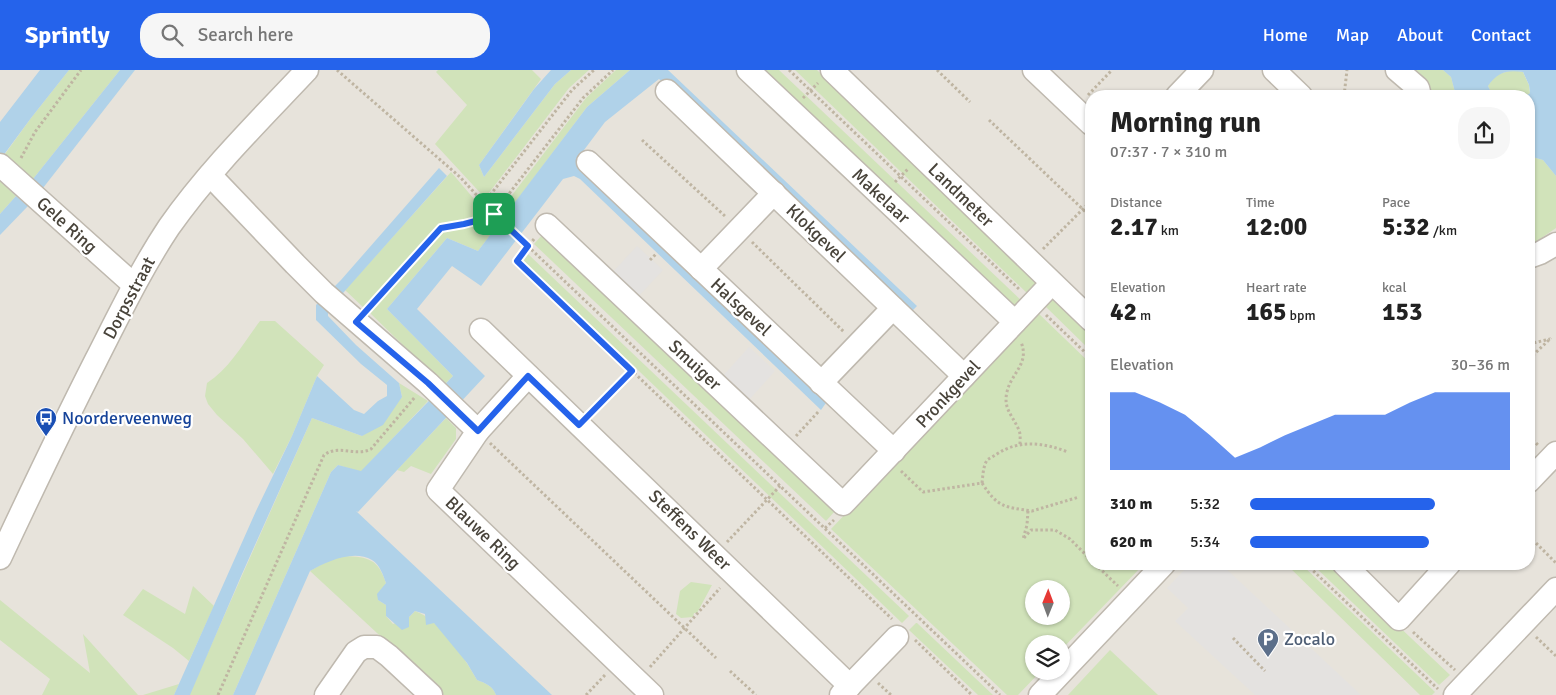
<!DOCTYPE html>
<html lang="en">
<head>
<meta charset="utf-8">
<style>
  :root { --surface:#fff; --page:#f6f6f6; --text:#222; --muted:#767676; --accent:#2563eb }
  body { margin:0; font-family:Signika,sans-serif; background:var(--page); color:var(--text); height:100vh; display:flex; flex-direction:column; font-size:19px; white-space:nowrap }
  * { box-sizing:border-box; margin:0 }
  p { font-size:16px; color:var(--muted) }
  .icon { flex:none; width:28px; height:28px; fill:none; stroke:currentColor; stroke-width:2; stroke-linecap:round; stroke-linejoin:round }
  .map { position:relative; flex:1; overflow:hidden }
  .drawer { position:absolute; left:1085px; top:20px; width:450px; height:480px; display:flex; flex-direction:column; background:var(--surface); border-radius:20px; box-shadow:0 1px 4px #0004 }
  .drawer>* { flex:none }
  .needle { width:32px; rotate:1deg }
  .tools { position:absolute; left:1025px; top:510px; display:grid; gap:10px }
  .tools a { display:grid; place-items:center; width:45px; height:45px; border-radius:50%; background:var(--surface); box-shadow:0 1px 4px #0004; font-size:25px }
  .pin { position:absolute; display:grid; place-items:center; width:42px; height:42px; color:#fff; margin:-21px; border-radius:10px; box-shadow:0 2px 8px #0006 }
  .round { display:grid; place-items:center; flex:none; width:52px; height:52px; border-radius:20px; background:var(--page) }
  .summary { display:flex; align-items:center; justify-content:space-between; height:85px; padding:0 25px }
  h1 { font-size:28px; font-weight:800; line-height:38px }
  .metrics { display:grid; grid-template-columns:repeat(3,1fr); gap:8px; height:85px; padding:5px 25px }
  .metrics div { display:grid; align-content:center }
  .metrics b { font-size:25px; font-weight:800 }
  .metrics small { font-size:14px; font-weight:400 }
  .metrics p { font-size:14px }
  .chart { height:140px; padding:10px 25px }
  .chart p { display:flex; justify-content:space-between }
  .chart svg { width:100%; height:90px; margin-top:5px; fill:var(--accent); opacity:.7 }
  ul { padding:0 25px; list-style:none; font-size:16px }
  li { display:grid; grid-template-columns:80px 60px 1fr; align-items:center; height:38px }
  li i { height:12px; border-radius:6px; background:var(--accent) }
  header { display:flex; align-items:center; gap:30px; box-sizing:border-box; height:70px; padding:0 25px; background:var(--accent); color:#fff }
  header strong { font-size:24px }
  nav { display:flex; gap:28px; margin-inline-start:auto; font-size:18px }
  .search { width:350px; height:45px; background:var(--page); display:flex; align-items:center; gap:12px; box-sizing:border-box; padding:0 18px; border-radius:20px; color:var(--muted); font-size:19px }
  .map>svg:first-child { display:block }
  .residential { fill:#e7e3db; fill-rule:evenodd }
  .green { fill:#d1e3ba; fill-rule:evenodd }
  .parking { fill:#e4e2e0 }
  .water { fill:#b0d2e9 }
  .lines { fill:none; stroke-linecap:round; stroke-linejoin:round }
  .minor-casing { stroke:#bfb9af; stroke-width:25 }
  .path { stroke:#bfb5a2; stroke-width:3; stroke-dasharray:2.5 2.5; stroke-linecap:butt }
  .minor { stroke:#fff; stroke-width:22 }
  .route-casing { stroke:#fff; stroke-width:10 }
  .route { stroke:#2563eb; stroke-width:6 }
  .labels { text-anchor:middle; stroke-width:4.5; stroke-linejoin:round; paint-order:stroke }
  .street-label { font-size:18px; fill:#48433a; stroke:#fff }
  .transit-label { font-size:18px; fill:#164399; stroke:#fff; text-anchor:start }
  .service-label { font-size:18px; fill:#4e5e75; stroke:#fff; text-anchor:start }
</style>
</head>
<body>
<header>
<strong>Sprintly</strong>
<div class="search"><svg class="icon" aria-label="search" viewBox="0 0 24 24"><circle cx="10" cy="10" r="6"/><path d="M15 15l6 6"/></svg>Search here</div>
<nav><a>Home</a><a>Map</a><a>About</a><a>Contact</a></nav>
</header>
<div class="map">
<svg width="1556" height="625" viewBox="0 0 1556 625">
  <rect width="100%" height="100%" fill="#f4f2ec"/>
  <path class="residential" d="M0,0H1508L1556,47V625H0ZM1091,26H1529V494H1091ZM1034,519H1061V546H1034ZM1034,574H1061V601H1034Z"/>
  <g class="green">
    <path d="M69,0H120L33,109L5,84L31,48Z"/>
    <path d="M438,0H532L541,9L479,95L484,107L555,14L571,0H589L569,18L485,128L435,74L467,35L436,2Z"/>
    <path d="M616,0H630L587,37L505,146L500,141L586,28Z"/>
    <path d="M757,0H779L1024,233L1015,242Z"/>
    <path d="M795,0H817L1039,215L1029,225Z"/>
    <path d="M1412,0H1443L1451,7L1456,26H1434V23Z"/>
    <path d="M1513,0L1523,2L1529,15L1530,23L1526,26H1493L1488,16L1495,5Z"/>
    <path d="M1529,86L1543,90L1556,106V158L1537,171L1529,174Z"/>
    <path d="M451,102L486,143L481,148L440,153L364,238L345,220Z"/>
    <path d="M0,111L16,126L0,144Z"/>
    <path d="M493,150L498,155L478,181L447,168L387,239L453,306L444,315L369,242L442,159L477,154Z"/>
    <path d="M543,164L835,441L826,451L534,174Z"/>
    <path d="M528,184L909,546L902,553L522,189Z"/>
    <path d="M1053,227L1091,263V281L1044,235Z"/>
    <path d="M1037,242L1091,294V494H1144L1061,580V574H1034V601H1041L1018,625H1007L831,459ZM1034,519H1061V546H1034Z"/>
    <path d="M260,251H275L324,295L317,306L292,366L273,404L243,369L217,345L208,334L205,326L207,313C230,298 244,272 260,251Z"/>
    <path d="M399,313L428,331L361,402L338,395L331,402L233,625H189L312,348L362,366L402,327Z"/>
    <path d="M446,348L456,358V369L431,404L411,396L404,402L397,400Z"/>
    <path d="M344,486C369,487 378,489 386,513L378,530L386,535V546L393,554L409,547L415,541C440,550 464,587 477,610C485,613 493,616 496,625H444L310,501L329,490Z"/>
    <path d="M1286,494H1301L1435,622L1432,625H1420Z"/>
    <path d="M1312,494H1333L1450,605L1439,615Z"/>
    <path d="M691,512L712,515L697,543H694L693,547L681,548L676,544L680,521Z"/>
    <path d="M193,516L214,536L189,591L173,578L123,545L143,519L185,544Z"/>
    <path d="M0,530L90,603L83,564L138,625H42L50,609L0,570Z"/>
    <path d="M916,553H917L993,625H978L909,560Z"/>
    <path d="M1110,580L1158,625H1068Z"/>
    <path d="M179,614L174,625H143Z"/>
  </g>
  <g class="parking">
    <path d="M637,176L663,200L636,229L610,205Z"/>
    <path d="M749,277L775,301L747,332L721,308Z"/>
    <path d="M1190,494H1221L1361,625H1255L1175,551L1188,538L1167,518Z"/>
  </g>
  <g class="water">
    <path d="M40,0H69L31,48L0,90V52Z"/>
    <path d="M120,0H135L43,118L33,109Z"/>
    <path d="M551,0H571L555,14L484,107L479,95L534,19Z"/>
    <path d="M630,0H668L917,236L910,243L659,9L605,52L578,88L828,330L821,340L580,109L574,106L563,109L481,216L452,196L417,239L485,306L358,442L356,441L552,625H496C493,616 485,613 477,610L467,593L434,553L426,555L425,544L415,541L409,547V557L402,560L386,546V535L378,530L377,524L386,513C383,505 380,495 372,490C353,479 326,492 310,501L255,625H233L331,402L338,395L361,401L453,306L387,239L447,168L478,181L587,37Z"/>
    <path d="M1443,0H1556V106L1543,90L1529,86V26H1526L1530,23L1529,15L1523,2C1506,0 1498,2 1488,16L1493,26H1456L1451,7Z"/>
    <path d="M439,98L447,106L328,240V246L356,275L399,313L402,327L383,355L362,366L312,348L242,504L190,625H174L256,441L292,366L317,306L354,340L364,344L378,331L387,326V315L361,294L316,250V235L341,210Z"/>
    <path d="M16,126L28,136L0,165V144Z"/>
  </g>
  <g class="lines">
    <g class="minor-casing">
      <g id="minor">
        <path d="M748,0L1015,252"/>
        <path d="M832,0L1091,250"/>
        <path d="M1034,0L1091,54"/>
        <path d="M1274,0L1301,26"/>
        <path d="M1397,0L1418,18L1420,26"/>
        <path d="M667,21L964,306"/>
        <path d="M1177,26L1202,0"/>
        <path d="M588,92L894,381"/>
        <path d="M0,95L134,215"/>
        <path d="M210,105L295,194L324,223L428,313L478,361L438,420L652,625"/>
        <path d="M547,155L843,434L1052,213"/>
        <path d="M1529,187L1540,183L1556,174"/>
        <path d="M701,199L774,123"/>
        <path d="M481,260L850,616"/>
        <path d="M821,313L893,238"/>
        <path d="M478,361L528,306"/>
        <path d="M1529,411L1556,383"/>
        <path d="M0,488C31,422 63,355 96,290C119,245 141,199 169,157C209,100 259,51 307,0"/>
        <path d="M1344,494L1399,549L1449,494"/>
        <path d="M326,625L356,582L364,577H377L389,586L431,625"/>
        <path d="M841,625L897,567"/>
        <path d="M1040,625L1164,494"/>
        <path d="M1455,625L1556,519"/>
      </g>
    </g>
    <g class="path">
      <path d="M337,0L460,107L494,144L1000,625"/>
      <path d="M789,0L1020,220"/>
      <path d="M937,0L970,32"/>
      <path d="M1088,25L1112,0"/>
      <path d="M1344,26L1347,0"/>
      <path d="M803,28L818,13"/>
      <path d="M989,50L1091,147"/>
      <path d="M642,70L726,147"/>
      <path d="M21,88L35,62L81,0"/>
      <path d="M895,112L908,99"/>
      <path d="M484,133L572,20L594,0"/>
      <path d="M534,169L517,191L892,549"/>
      <path d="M752,172L844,262"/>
      <path d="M1043,179L1091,131"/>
      <path d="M650,190L657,183"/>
      <path d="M368,238L441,157L464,154L491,147L583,28L613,0"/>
      <path d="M1046,245L1091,288"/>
      <path d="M1529,274L1550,269"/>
      <path d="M1529,289L1551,268"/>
      <path d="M592,342L632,301"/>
      <path d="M796,366L819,341"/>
      <path d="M1529,366L1539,376"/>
      <path d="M490,373L716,588"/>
      <path d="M1020,374C1020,369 1021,363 1018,358C1012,345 1003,338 1007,322C1011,303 1030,294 1021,272"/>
      <path d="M901,401L923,422L982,413C998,438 1005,437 1032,441L1079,427"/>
      <path d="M982,413C983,405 983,397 987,390C990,388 994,386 997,384C1020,369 1044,373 1068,382"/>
      <path d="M1028,441L1027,455L1023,469L1031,460H1055L1070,469L1091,490"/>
      <path d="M825,458L834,450"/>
      <path d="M1529,466L1556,493"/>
      <path d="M727,472L780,416"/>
      <path d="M1095,494L1118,516"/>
      <path d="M1306,494L1438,619"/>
      <path d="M1413,562L1455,600"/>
      <path d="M1536,567L1556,586"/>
      <path d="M1233,568L1265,601"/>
      <path d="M915,570L972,625"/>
      <path d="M650,597L720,518"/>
      <path d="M730,601L756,625"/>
      <path d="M878,613L891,625"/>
      <path d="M218,625L324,385C339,374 356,387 371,379L415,327"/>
      <path d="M586,625L605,605"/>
    </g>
    <use href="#minor" class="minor"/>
  </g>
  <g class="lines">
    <g class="route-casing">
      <path id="route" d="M494,144L528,176L517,191L632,301L579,355L528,306L478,361L428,313L356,252L441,158L464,154L491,147Z"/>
    </g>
    <use href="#route" class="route"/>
  </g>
  <defs>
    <g id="bus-pin" transform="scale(1.125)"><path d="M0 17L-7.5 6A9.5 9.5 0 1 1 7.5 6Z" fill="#1a4fb4" stroke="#fff"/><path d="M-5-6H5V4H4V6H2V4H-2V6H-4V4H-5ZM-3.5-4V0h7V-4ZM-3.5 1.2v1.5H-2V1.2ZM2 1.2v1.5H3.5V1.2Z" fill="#fff"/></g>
    <g id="parking-pin" transform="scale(1.125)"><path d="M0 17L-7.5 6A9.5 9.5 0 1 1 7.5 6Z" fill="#5c6f8a" stroke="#fff"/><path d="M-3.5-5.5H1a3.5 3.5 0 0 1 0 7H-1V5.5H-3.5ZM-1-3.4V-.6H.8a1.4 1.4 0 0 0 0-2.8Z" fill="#fff"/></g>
  </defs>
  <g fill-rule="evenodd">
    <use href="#bus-pin" x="46" y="348"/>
    <use href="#parking-pin" x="1268" y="569"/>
  </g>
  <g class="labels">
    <g class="street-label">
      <text transform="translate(961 125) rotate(44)" y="6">Landmeter</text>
      <text transform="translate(881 126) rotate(43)" y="6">Makelaar</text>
      <text transform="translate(67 155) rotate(42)" y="6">Gele Ring</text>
      <text transform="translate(816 163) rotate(44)" y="6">Klokgevel</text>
      <text transform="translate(129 228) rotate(-62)" y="6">Dorpsstraat</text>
      <text transform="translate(741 237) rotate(43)" y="6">Halsgevel</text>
      <text transform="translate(695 295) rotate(43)" y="6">Smuiger</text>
      <text transform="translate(948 324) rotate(-47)" y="6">Pronkgevel</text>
      <text transform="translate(690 460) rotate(44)" y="6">Steffens Weer</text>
      <text transform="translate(483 463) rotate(44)" y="6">Blauwe Ring</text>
    </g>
    <g class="transit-label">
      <text x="62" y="354">Noorderveenweg</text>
    </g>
    <g class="service-label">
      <text x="1284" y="575">Zocalo</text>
    </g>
  </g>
</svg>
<div class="tools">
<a><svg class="needle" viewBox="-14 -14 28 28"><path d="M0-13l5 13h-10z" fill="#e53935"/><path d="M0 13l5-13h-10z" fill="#767676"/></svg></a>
<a><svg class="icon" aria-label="layers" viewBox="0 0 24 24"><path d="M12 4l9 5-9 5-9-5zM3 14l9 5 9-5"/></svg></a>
</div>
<div class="pin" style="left:494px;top:144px;background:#1e9e55"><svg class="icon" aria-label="arrive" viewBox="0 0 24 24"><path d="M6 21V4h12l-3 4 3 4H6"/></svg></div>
<section class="drawer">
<div class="summary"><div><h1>Morning run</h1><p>07:37 · 7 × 310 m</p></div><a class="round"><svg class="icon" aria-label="share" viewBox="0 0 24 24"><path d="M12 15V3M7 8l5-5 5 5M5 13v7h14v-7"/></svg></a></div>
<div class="metrics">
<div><p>Distance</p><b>2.17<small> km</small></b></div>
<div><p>Time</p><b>12:00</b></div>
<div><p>Pace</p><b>5:32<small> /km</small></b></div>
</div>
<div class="metrics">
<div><p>Elevation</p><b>42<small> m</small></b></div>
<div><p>Heart rate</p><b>165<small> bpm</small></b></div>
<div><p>kcal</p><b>153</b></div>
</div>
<div class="chart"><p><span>Elevation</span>30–36 m</p>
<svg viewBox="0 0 160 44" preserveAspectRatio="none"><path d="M0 44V6L10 6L20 11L30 17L40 27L50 38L60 33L70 27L80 22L90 17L100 17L110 17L120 11L130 6L140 6L150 6L160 6V44z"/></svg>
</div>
<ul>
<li><b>310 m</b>5:32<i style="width:71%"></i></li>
<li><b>620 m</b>5:34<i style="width:69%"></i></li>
</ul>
</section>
</div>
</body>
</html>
